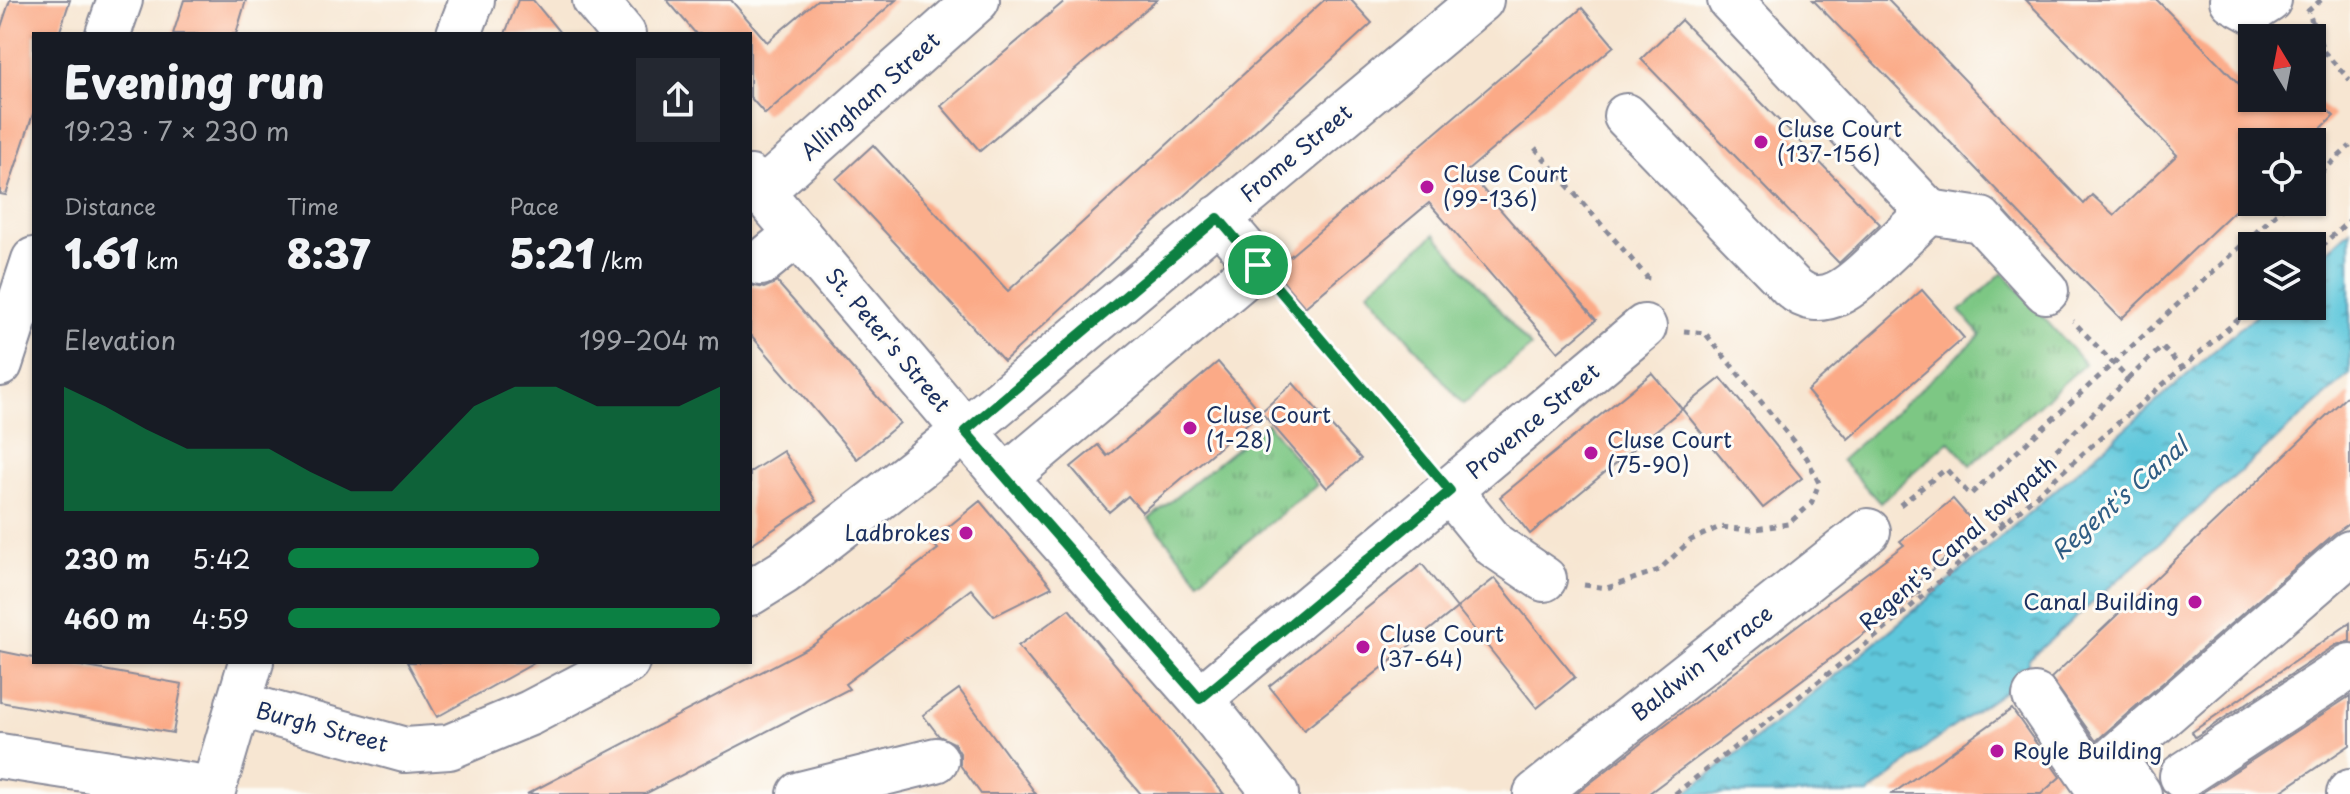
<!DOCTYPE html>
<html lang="en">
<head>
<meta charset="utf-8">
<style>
  :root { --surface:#171b24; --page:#242831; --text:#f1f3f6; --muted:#9ea1a6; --accent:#0b8043 }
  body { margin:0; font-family:"Playpen Sans",sans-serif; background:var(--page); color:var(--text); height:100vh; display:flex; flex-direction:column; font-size:30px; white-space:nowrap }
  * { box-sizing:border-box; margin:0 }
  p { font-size:26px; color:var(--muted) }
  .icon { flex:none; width:44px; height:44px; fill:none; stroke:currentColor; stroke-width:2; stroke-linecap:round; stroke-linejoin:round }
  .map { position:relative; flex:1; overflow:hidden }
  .drawer { position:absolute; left:32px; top:32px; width:720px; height:632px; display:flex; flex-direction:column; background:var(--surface); border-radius:0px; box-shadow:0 2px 6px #0004 }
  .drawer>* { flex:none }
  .needle { width:52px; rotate:350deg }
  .controls { position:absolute; left:2238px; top:24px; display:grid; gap:16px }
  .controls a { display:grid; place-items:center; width:88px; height:88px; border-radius:0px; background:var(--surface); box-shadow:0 2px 6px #0004; font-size:40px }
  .pin { position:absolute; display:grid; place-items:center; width:68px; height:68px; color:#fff; margin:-34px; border:4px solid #fff; border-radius:50%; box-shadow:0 2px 8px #0007 }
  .round { display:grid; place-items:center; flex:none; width:84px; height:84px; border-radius:0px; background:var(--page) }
  .head { display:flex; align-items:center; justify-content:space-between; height:136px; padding:0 32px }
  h1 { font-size:44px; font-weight:800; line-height:60px }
  .figures { display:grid; grid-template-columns:repeat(3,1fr); gap:12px; height:136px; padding:8px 32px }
  .figures div { display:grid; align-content:center }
  .figures b { font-size:40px; font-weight:800 }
  .figures small { font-size:22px; font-weight:400 }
  .figures p { font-size:22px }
  .chart { height:224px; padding:16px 32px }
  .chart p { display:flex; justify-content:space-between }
  .chart svg { width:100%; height:144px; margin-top:8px; fill:var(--accent); opacity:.7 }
  ul { padding:0 32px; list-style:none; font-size:26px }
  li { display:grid; grid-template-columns:128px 96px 1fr; align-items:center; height:60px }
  li i { height:20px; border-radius:10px; background:var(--accent) }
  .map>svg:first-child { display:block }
  .grass { fill:url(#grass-tufts); stroke:#4c7b71; stroke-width:2 }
  .pitch { fill:#7dc784; stroke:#4c7b71; stroke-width:2 }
  .water { fill:url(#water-ripples); stroke:#3d7b9c; stroke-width:2 }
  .building { fill:#fbaa87 }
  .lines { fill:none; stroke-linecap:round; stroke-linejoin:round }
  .minor-casing { stroke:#898a98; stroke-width:48 }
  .path { stroke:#898a98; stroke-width:5; stroke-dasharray:6 6; stroke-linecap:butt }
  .minor { stroke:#fff; stroke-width:44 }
  .route-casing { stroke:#fff; stroke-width:16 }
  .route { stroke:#0b8043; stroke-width:10 }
  .poi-dot { fill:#b5179e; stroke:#fdfcf7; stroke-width:3 }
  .labels { text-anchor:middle; stroke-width:6; stroke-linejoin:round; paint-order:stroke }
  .street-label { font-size:22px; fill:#1b2f5e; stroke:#fdfcf7 }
  .poi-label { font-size:22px; fill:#1b2f5e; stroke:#fdfcf7; text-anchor:start }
  .water-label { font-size:24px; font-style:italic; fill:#2f5d84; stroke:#fdfcf7 }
</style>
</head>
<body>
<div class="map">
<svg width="2350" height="794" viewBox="0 0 2350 794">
  <defs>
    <pattern id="grass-tufts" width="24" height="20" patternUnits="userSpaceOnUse" patternTransform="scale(2)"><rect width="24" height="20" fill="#7dc784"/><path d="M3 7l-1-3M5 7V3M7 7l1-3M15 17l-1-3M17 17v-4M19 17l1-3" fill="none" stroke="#66a26f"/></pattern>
    <pattern id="water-ripples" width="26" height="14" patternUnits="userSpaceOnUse" patternTransform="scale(2)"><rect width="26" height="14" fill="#5fc7db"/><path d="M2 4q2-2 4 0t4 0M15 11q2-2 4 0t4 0" fill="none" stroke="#4ea2b5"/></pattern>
  </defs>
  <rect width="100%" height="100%" fill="#fdfcf7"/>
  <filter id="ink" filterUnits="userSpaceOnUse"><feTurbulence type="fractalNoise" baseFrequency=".0125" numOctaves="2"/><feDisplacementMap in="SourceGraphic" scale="16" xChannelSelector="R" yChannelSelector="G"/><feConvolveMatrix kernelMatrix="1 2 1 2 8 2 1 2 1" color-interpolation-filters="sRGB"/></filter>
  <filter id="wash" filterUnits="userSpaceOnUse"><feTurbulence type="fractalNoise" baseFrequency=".006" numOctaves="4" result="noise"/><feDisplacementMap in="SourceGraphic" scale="32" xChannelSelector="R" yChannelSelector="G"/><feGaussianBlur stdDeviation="1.8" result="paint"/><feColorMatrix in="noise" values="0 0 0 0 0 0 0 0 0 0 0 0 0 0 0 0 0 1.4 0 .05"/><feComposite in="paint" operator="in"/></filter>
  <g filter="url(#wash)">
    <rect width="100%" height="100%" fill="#f7e6d2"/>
    <g class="grass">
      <path d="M2003,272L2085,364L1971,465L1949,441L1880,503L1841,460L1981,335L1960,311Z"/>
      <path d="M1267,423L1317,485L1199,580L1149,519Z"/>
    </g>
    <path class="pitch" d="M1435,234L1531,347L1463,404L1368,291Z"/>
    <path class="water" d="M2350,230V374L2028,660V675L1946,732L1868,794H1684C1886,641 2075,474 2265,306H2312V264Z"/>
    <g id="blocks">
      <g class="building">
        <path d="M10,0H70L59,34H34V111L6,195L0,194V30Z"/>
        <path d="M184,0H246L236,34H173Z"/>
        <path d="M518,0H533L561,34H505Z"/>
        <path d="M667,0H731L767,42L817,0H896L765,114L750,97V34H696Z"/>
        <path d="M1066,0H1157L980,151L941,106Z"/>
        <path d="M1324,0H1351L1372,23L1004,361L836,179L873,145L1008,291Z"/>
        <path d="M1813,0H1888L2084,204L2092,195L2114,215L2177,155L2026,0H2157L2244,89L2252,81V98H2312V95L2334,116L2307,142H2252V194L2121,319Z"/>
        <path d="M1582,8L1614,46L1467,171L1596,320L1558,352L1429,203L1305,307L1279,277L1282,263Z"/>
        <path d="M1681,20L1880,224L1839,263L1641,59Z"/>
        <path d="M777,282L900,423L857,459L750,334V285L764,288Z"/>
        <path d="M1922,290L1964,338L1848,439L1807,391Z"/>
        <path d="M1218,362L1261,412L1142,512L1128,496L1109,512L1071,467L1098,445L1107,456Z"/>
        <path d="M1652,373L1682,409L1530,534L1500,497Z"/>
        <path d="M1721,378L1802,478L1763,508L1682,409Z"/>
        <path d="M1293,383L1361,459L1327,488L1261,412Z"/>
        <path d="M2350,393V523L2334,534L2096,741L2051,678Z"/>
        <path d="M783,451L816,501L750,545V472Z"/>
        <path d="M1953,499L1979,529L1913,586L1920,592L1648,794H1576L1658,730L1904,545L1900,541Z"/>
        <path d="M980,501L1052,587L994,616L971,589L845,684L849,689L645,794H527L813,645L938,549L931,541Z"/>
        <path d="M1422,564L1457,608L1304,730L1269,686Z"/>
        <path d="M1495,578L1575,677L1537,708L1457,608Z"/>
        <path d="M1069,609L1187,750L1224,794H1141L1117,766L1018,646Z"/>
        <path d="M2350,623V641L2336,645L2195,737L2192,732Z"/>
        <path d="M0,651L34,658V662H59L182,684L173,733L0,702Z"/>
        <path d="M407,662H536L437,717Z"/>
        <path d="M959,689L1036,794H981L960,765V753L954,743L939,736L923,715Z"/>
        <path d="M2350,696V745L2277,794H2200Z"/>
        <path d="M2012,709L2060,777L2041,794H1892Z"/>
      </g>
    </g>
  </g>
  <g filter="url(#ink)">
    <use href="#blocks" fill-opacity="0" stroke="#898a98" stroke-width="2"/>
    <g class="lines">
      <g class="minor-casing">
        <g id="minor">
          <path d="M595,0L623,34"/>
          <path d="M1730,0L1929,212"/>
          <path d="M2232,0L2252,11L2269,0"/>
          <path d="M108,34L120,0"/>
          <path d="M459,34L472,0"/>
          <path d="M1626,116L1791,286C1825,318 1859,279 1884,255C1899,241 1914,226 1929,212"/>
          <path d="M750,178L1005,478L1200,699L1276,794"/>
          <path d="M762,191L977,0"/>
          <path d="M1929,212L1981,220L2046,291"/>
          <path d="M761,263L798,233"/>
          <path d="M0,364L34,260"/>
          <path d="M1005,478L1258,265L1218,218"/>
          <path d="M1450,491L1494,545L1544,579"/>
          <path d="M750,593L784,572L965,431L1481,0"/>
          <path d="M2035,696L2102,794"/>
          <path d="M1200,699L1644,327"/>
          <path d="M238,704L405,750L449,747L530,713L627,662"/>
          <path d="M0,756L213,789"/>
          <path d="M2182,776L2350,666"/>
          <path d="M212,794L251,662"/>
          <path d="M800,794L936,760"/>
          <path d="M1536,794L1868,531"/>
          <path d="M2139,794L2114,758L2350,553"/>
          <path d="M2349,794L2350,792"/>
        </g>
      </g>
      <g class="path">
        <path d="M2321,0L2308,11L2324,52L2350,80"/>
        <path d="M1535,148L1647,277L1646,285"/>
        <path d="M2312,181L2350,146"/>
        <path d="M2312,254L2350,220"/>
        <path d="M1285,297L1423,460"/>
        <path d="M2128,379L2162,347L2183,369"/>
        <path d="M1900,505L1946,469L1970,495L2289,202"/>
        <path d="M2005,525L1992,513L2128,379L2073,321"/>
        <path d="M1584,585L1607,588L1659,570L1691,540L1720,527L1750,530L1788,524L1811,504L1819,483L1807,458L1705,333L1684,331"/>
        <path d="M1675,794L1889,626L2096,442L2254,306"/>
      </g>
      <use href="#minor" class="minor"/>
    </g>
  </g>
  <g class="lines" filter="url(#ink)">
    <g class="route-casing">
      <path id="route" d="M1218,218L1450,491L1200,699L965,431Z"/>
    </g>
    <use href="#route" class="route"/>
  </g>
  <g class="poi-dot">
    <circle cx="1761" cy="142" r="8"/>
    <circle cx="1427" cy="187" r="8"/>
    <circle cx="1190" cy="428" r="8"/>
    <circle cx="1591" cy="453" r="8"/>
    <circle cx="966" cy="533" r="8"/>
    <circle cx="2195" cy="602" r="8"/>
    <circle cx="1363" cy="647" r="8"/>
    <circle cx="1997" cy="751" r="8"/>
  </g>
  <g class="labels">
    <g class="street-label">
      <text transform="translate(870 96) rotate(-42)" y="8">Allingham Street</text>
      <text transform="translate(1296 153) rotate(-40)" y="8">Frome Street</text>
      <text transform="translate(888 340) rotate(50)" y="8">St. Peter's Street</text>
      <text transform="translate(1533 421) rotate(-40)" y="8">Provence Street</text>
      <text transform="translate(1958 543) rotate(-41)" y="8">Regent's Canal towpath</text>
      <text transform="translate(1702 663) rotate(-38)" y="8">Baldwin Terrace</text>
      <text transform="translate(322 727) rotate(15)" y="8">Burgh Street</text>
    </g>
    <g class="poi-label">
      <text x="1777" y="137">Cluse Court<tspan x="1777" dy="25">(137-156)</tspan></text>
      <text x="1443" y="182">Cluse Court<tspan x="1443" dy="25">(99-136)</tspan></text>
      <text x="1206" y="423">Cluse Court<tspan x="1206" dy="25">(1-28)</tspan></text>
      <text x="1607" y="448">Cluse Court<tspan x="1607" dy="25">(75-90)</tspan></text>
      <text x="950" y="541" text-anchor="end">Ladbrokes</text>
      <text x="2179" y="610" text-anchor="end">Canal Building</text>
      <text x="1379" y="642">Cluse Court<tspan x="1379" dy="25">(37-64)</tspan></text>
      <text x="2013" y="759">Royle Building</text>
    </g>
    <g class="water-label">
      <text transform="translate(2120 499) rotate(-41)" y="8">Regent's Canal</text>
    </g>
  </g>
</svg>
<div class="controls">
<a><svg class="needle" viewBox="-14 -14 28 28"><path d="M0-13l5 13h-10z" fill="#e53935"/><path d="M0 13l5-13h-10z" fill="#9ea1a6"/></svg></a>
<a><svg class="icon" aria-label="locate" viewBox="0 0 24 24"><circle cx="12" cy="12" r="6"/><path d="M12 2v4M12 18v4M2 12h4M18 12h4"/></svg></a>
<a><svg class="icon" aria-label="layers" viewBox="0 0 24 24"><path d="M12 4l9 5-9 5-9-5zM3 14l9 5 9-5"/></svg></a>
</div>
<div class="pin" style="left:1258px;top:265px;background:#1e9e55"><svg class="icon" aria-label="arrive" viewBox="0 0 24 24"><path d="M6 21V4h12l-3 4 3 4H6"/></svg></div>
<section class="drawer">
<div class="head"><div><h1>Evening run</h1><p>19:23 · 7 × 230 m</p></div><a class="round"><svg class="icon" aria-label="share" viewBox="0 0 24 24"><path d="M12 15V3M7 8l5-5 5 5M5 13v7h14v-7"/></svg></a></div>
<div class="figures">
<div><p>Distance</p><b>1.61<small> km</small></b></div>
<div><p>Time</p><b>8:37</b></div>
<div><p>Pace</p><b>5:21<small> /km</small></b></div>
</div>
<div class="chart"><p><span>Elevation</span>199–204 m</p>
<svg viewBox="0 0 160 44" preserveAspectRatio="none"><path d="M0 44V6L10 12L20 19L30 25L40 25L50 25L60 32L70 38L80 38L90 25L100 12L110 6L120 6L130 12L140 12L150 12L160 6V44z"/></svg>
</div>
<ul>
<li><b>230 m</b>5:42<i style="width:58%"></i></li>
<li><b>460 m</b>4:59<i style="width:100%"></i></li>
</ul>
</section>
</div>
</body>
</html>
